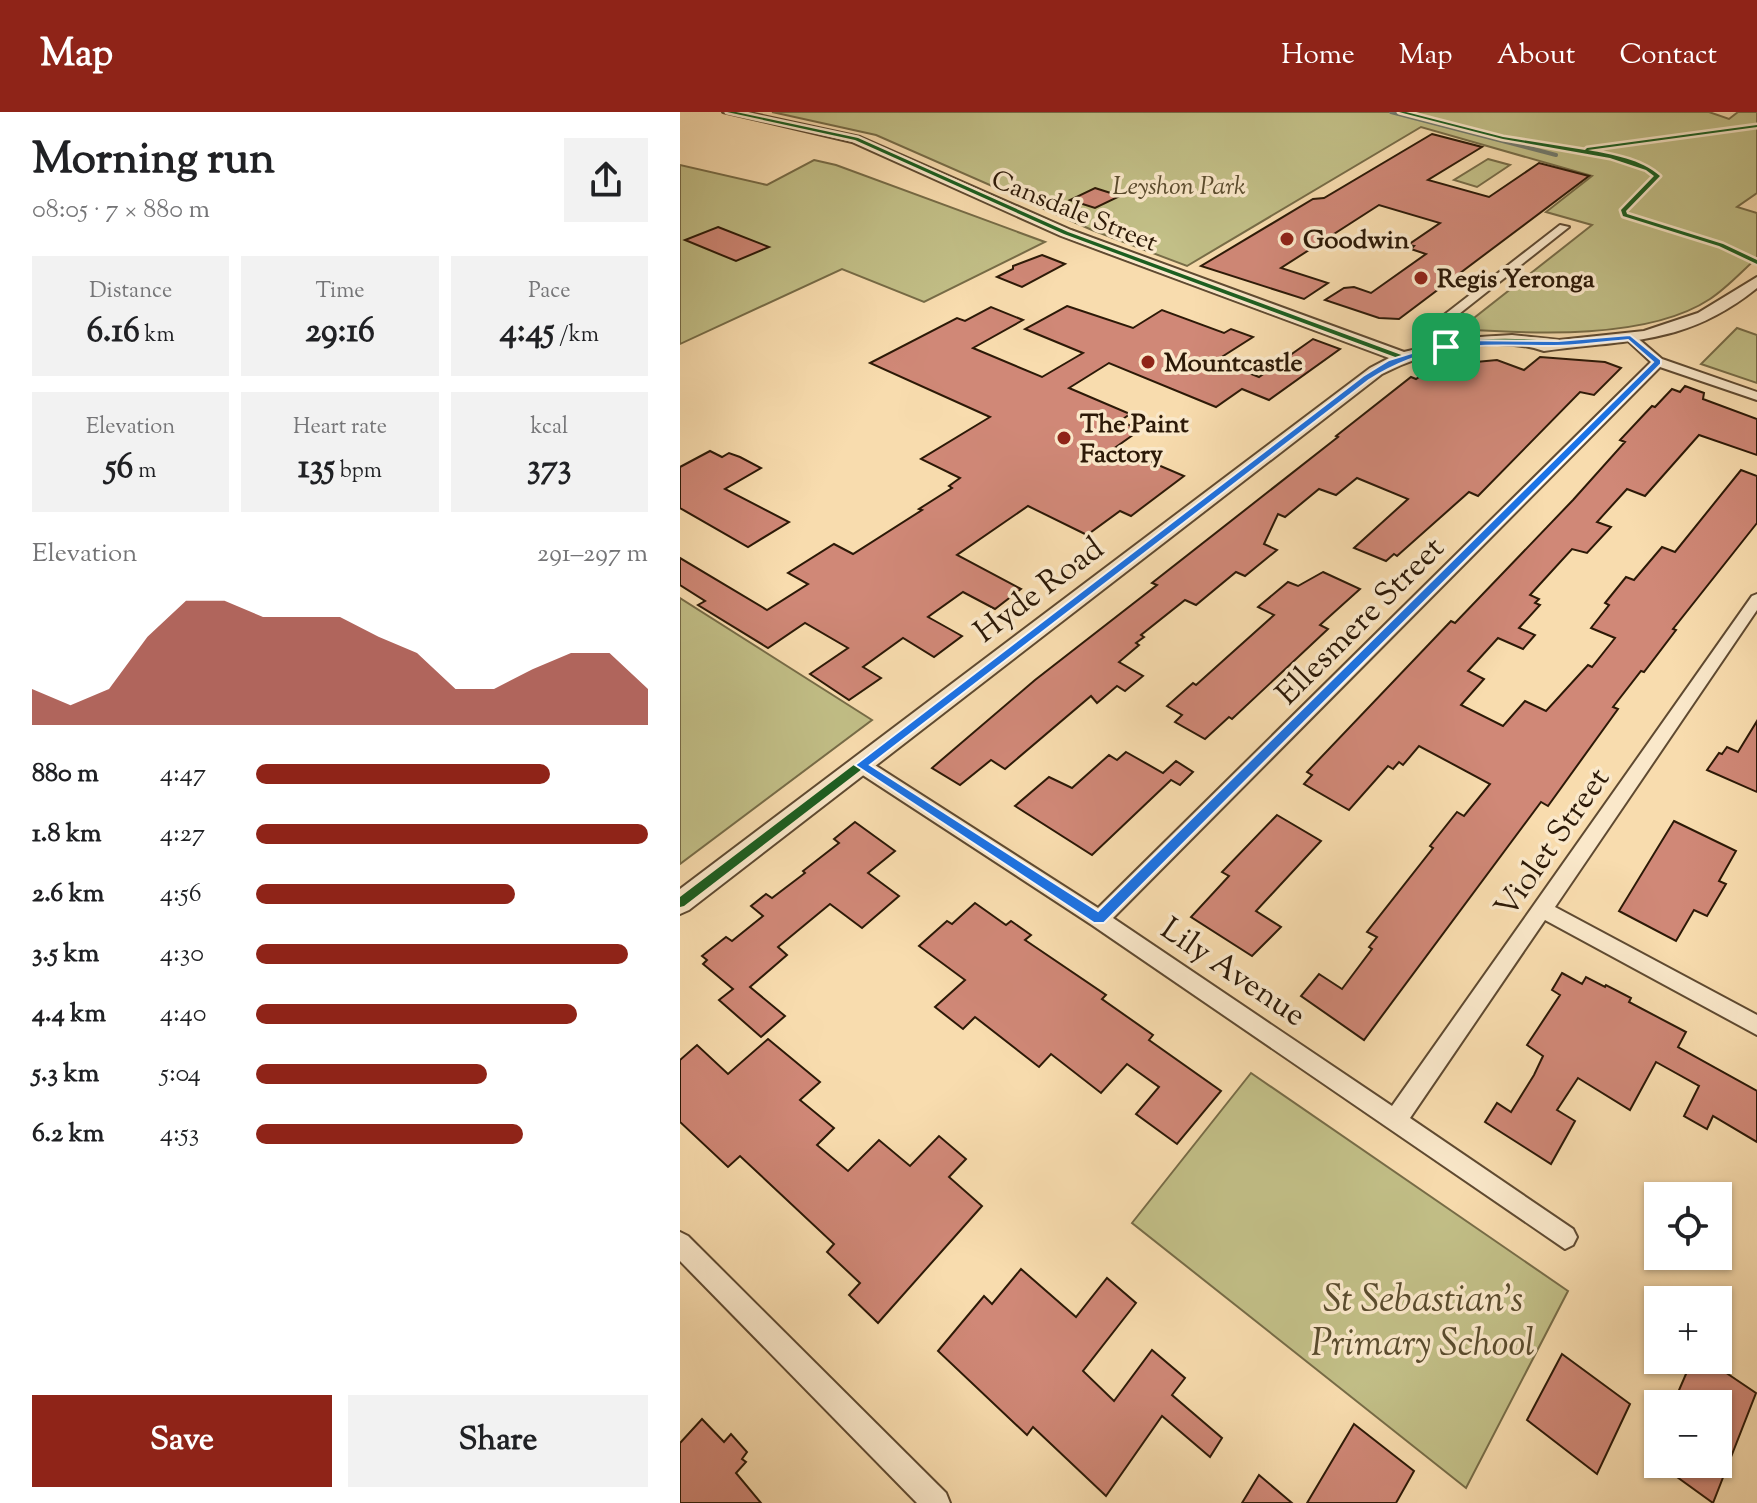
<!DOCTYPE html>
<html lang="en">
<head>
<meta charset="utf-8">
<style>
  :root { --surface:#fff; --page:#f2f2f2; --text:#202124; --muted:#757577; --accent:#8f2418 }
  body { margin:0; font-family:"Sorts Mill Goudy",serif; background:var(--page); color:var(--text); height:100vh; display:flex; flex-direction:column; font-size:30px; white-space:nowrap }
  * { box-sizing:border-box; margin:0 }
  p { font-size:26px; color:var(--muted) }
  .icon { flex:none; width:44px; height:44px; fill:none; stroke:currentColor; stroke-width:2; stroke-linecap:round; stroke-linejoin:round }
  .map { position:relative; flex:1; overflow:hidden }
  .details { display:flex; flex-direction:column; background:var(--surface); width:680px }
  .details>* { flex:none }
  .fabs { position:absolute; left:964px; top:1070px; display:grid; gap:16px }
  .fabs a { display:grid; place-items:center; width:88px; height:88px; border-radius:0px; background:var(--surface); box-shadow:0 2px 6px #0004; font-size:40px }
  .pin { position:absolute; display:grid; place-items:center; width:68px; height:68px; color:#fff; margin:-34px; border-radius:16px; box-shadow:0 4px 12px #0006 }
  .round { display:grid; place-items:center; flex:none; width:84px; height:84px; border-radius:0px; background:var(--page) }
  .head { display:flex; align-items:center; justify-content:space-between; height:136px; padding:0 32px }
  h1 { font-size:44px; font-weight:700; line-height:60px }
  .metrics { display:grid; grid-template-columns:repeat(3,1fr); gap:12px; height:136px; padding:8px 32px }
  .metrics div { display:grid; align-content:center; border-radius:0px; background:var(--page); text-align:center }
  .metrics b { font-size:34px; font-weight:700 }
  .metrics small { font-size:22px; font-weight:400 }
  .metrics p { font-size:22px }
  .chart { height:224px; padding:16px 32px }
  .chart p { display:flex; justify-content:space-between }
  .chart svg { width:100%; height:144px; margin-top:8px; fill:var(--accent); opacity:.7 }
  .primary-button { display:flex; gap:16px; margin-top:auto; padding:16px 32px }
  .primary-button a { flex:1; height:92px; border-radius:0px; background:var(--accent); color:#fff; font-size:32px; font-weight:700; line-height:92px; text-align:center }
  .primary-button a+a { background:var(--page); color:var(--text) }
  ul { padding:0 32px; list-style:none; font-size:26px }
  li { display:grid; grid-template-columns:128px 96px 1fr; align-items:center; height:60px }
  li i { height:20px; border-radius:10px; background:var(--accent) }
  header { display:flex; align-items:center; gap:48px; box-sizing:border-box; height:112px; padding:0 40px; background:var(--accent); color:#fff }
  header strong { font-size:38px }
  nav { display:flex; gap:44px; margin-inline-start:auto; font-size:28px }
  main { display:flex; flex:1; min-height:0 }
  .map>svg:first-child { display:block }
  .green { fill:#c2bf87; stroke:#776c47; stroke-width:2 }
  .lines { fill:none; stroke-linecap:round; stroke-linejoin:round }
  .stream { stroke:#717a6e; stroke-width:4 }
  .building { fill:#d08877; stroke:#2c1907; stroke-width:2 }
  .minor-casing { stroke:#5f4a31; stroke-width:4 }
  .tertiary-casing { stroke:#5f4a31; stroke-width:4 }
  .minor { fill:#fae8ca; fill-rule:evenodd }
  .tertiary { fill:#fae8ca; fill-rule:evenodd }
  .cycleway-casing { stroke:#fae8ca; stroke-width:5 }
  .cycleway { fill:#1b5e20; fill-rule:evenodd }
  .route { fill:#1a73e8; stroke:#fff; stroke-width:2; fill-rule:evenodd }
  .poi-dot { fill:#8f2418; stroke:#fae8ca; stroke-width:3 }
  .labels { text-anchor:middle; stroke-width:7; stroke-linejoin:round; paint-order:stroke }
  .far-park-label { font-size:26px; font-style:italic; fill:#594b2d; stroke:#fae8ca }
  .far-street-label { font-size:26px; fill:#2c1907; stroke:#fae8ca }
  .far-poi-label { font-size:26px; font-weight:bold; fill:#2c1907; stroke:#fae8ca; text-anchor:start }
  .street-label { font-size:32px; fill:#2c1907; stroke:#fae8ca }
  .near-park-label { font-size:38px; font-style:italic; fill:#594b2d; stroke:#fae8ca }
</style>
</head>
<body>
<header>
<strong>Map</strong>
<nav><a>Home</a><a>Map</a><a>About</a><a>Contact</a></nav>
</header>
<main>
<section class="details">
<div class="head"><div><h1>Morning run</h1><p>08:05 · 7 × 880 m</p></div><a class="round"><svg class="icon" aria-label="share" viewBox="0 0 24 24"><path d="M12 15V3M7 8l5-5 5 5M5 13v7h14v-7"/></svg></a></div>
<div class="metrics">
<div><p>Distance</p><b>6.16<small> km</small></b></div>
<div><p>Time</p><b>29:16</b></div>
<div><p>Pace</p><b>4:45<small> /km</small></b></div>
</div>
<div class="metrics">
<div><p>Elevation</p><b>56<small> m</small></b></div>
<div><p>Heart rate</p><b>135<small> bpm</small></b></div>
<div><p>kcal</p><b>373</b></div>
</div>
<div class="chart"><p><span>Elevation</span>291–297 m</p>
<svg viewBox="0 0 160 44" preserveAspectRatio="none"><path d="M0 44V33L10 38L20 33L30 17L40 6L50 6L60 11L70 11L80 11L90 17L100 22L110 33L120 33L130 27L140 22L150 22L160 33V44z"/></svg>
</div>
<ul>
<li><b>880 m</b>4:47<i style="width:75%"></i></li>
<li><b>1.8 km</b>4:27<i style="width:100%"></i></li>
<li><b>2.6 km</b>4:56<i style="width:66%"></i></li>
<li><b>3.5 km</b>4:30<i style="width:95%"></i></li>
<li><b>4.4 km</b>4:40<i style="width:82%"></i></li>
<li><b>5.3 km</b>5:04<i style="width:59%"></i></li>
<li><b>6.2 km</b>4:53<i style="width:68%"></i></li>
</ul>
<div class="primary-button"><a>Save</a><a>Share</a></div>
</section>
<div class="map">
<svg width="1077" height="1391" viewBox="0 0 1077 1391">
  <rect width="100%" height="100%" fill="#f8dcae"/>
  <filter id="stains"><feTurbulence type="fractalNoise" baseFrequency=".0025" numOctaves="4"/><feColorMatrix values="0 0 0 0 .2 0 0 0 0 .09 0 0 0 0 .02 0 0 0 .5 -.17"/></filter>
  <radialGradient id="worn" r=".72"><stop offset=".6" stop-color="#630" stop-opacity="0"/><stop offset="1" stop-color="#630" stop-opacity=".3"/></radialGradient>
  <g class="green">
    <path d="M92,0H1029L1049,7L1058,0H1077V81L1057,95L1077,101V146C1062,159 1047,176 1030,187C968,228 853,222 780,217L912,113L866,100L912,64L741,15L507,154L412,118L196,23Z"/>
    <path d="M808,47L830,53L797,75L774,68Z"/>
    <path d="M134,48L156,53L365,130L244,190L162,157L0,232V53L87,73Z"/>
    <path d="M1057,216L1077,223V271L1021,252Z"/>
    <path d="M0,486L192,608L0,752Z"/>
    <path d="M571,961L888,1179L786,1376L452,1111Z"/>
  </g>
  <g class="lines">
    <path class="stream" d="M711,0L876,43"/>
  </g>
  <g class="building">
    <path d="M752,22L802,35L748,68L809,85L859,51L909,64L719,207L699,206L645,188L664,176L674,175L691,181L746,142L731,137L734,134L728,133L760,111L699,93L601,156L648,171L624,187L521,154L633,87L644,86Z"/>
    <path d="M415,76L440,84L415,96L390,88Z"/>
    <path d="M38,115L89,135L56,149L5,128Z"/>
    <path d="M362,143L385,152L342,175L317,165L333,157V154Z"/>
    <path d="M387,194L453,216L482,198L544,221L551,217L573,225L537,248L579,265L633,227L660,237L589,288L562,277L536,295L429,251L389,276L450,302L440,309L460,318L436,335L504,364L451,404L440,399L407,423L348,394L277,443L341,477L315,497L283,480L248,505L282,524L254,545L223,526L183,555L201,566L169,588L130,562L168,536L125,511L88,536L18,493L25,489L0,473V446L87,498L128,472L108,461L154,432L173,442L242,398L239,397L272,376L269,374L280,366L241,347L310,305L190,251L277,206L285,209L311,195L343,208L293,236L362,265L403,241L345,217Z"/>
    <path d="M860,245L925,250L941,256L914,283L900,280L798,384L789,380L717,444L714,442L706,449L674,436L728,387L677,366L656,383L639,377L605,405L598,402L584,432L597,438L565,464L556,460L516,493L505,488L461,523L464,525L456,531L459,533L439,550L463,564L445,579L437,574L417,591L411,584L325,657L311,648L280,673L252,656L355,568L477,473L472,471L658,325L656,324L731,265L736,267L752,256L767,258L774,252L817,248L844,258Z"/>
    <path d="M1005,274L1024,281L1023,287L1077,307V343L1019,323L965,384L947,377L917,410L931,415L907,441L892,437L850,483L859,487L855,491L860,493L839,516L855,523L843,537L818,526L788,559L804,567L781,593L823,614L845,589L866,599L908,553L912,555L935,526L911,516L929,493L925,491L946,465L954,468L982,435L995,440L1061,358L1077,364V411L993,517L996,518L964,560L961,559L933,595L938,597L868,694L861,690L684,928L621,884L639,862L662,877L692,837L689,835L697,825L687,820L753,736L750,734L777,700L784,704L810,672L739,634L723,653L719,650L713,657L708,654L669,698L624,672L632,663L627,660L771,509L775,511L893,388L945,330L940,328L972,294L975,295L992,277L1000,280Z"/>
    <path d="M30,339L42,345L49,341L60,345L81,356L45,377L109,410L68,435L0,396V355Z"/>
    <path d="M643,460L680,477L640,513L648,517L552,607L549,605L525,627L495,610L502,603L487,594L513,571L516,573L594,503L578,495L608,470L618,474Z"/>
    <path d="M1077,609V680L1027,658L1039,641L1042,642L1047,635L1058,640Z"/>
    <path d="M446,640L483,661L496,649L513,660L500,673L491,668L412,743L335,694L369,665L392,676L429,643L437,648Z"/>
    <path d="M597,703L641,729L576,799L601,815L572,844L511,805L549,764L542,760Z"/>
    <path d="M994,709L1056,739L1039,769L1046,772L1027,804L1014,798L996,829L939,799Z"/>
    <path d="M175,710L215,739L188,761L219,784L182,816L150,792L98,835L107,843L70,875L105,904L81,925L39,888L53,877L23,852L27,848L22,844L46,825L52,829L83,804L71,794L86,782L92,786L125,761L123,759L159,731L154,727Z"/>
    <path d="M295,791L326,813L331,809L351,823L345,828L426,883L422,887L473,923L469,928L541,979L497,1032L456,1002L479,975L447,952L421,981L371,942L359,955L295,905L283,917L255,895L285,868L239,834L267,809L272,812Z"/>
    <path d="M882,861L902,872L906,865L925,875L926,873L951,886L949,890L1006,920L998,935L1077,979V1030L1033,1004L1027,1017L1004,1004L1019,974L976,950L950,998L898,966L877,998L895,1009L871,1052L805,1010L817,991L831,1000L854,963L863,944L847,933L880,883L872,878Z"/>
    <path d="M88,927L140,970L120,988L154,1016L137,1033L168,1059L199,1028L230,1054L259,1024L286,1047L269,1065L302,1094L198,1211L169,1183L180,1171L147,1140L154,1132L60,1044L48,1055L0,1010V948L17,933L48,962Z"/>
    <path d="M341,1157L396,1205L427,1166L456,1191L403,1259L434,1289L472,1238L505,1266L492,1283L542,1326L530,1345L482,1304L426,1384L353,1315L347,1323L258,1239L304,1184L312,1192Z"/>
    <path d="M882,1242L950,1292L917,1362L847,1308Z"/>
    <path d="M1012,1248H1027L1076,1281L1033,1391L979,1352H1038V1292H993Z"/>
    <path d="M22,1307L44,1330L51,1322L67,1340L62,1347L66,1350L56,1361L81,1391H0V1331Z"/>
    <path d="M674,1312L734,1359L716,1391H627Z"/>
    <path d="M579,1363L612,1391H562Z"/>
  </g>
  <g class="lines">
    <g class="minor-casing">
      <g id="minor">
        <path d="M880,113L889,115L765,213L764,219L772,235L762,237L752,219L755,210Z"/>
        <path d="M946,223H954L982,247L1077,280V288L980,255L433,806L712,994L1072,484L1077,482V498L875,795L1077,903V923L865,808L730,1006L893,1117L897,1125L893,1133L885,1137L412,813L175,658L172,653L175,648H187L418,796L971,250L946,227Z"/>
        <path d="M0,1120L8,1124L266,1381L270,1391H237L0,1149Z"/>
      </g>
    </g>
    <g class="tertiary-casing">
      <path id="tertiary" d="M43,0H65L180,25L391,118L724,240L784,226L832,223L879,228L964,219L1018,201L1077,165V176C1005,234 949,227 864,239C813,222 749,238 702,262L9,798L0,802V777L690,256L709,246L381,124L172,30Z"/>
    </g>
    <use href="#minor" class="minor"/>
    <use href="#tertiary" class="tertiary"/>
    <g class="cycleway-casing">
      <g id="cycleway">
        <path d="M47,0H56L178,26L388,120L724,244C773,225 826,224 878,230L881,232L878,234C813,226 757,230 698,260L4,794L0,795V785L694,258L718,246L384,122L175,28Z"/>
        <path d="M719,0H726L823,25L905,38L907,36L1077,13V15L908,38C933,43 961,47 980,64L946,99L947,102L1043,132L1077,148V152L1039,134L943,104L941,98L974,64L966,58L930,46L823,27Z"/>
      </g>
    </g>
    <use href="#cycleway" class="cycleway"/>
  </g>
  <path class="route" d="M950,223L981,248V252L424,811H414L175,653L683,264L709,248L774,228L878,229ZM948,228L973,250L418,799L190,653L689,268C754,227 802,234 874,234C899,234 924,230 948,228Z"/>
  <g class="poi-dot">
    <circle cx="607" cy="127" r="8"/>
    <circle cx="741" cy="166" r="8"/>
    <circle cx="468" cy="250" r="8"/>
    <circle cx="384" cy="326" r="8"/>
  </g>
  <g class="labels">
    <g class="far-park-label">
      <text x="499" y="82">Leyshon Park</text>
    </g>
    <g class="far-street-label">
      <text transform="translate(395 98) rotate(22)" y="9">Cansdale Street</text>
    </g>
    <g class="far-poi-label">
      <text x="623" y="136">Goodwin</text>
      <text x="757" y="175">Regis Yeronga</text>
      <text x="484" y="259">Mountcastle</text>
      <text x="400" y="320">The Paint<tspan x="400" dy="30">Factory</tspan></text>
    </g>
    <g class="street-label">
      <text transform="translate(358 477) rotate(-37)" y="11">Hyde Road</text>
      <text transform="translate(679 508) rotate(-45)" y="11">Ellesmere Street</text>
      <text transform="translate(871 730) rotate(-55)" y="11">Violet Street</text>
      <text transform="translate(554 859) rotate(34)" y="11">Lily Avenue</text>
    </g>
    <g class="near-park-label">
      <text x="743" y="1199">St Sebastian's<tspan x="743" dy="44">Primary School</tspan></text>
    </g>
  </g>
  <rect width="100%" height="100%" filter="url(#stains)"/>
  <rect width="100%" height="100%" fill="url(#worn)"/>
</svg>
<div class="fabs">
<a><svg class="icon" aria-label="locate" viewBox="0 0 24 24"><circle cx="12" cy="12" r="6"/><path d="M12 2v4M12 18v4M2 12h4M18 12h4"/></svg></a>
<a>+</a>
<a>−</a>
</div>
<div class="pin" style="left:766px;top:235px;background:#1e9e55"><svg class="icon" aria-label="arrive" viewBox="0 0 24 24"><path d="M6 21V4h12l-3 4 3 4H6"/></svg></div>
</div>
</main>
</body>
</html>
